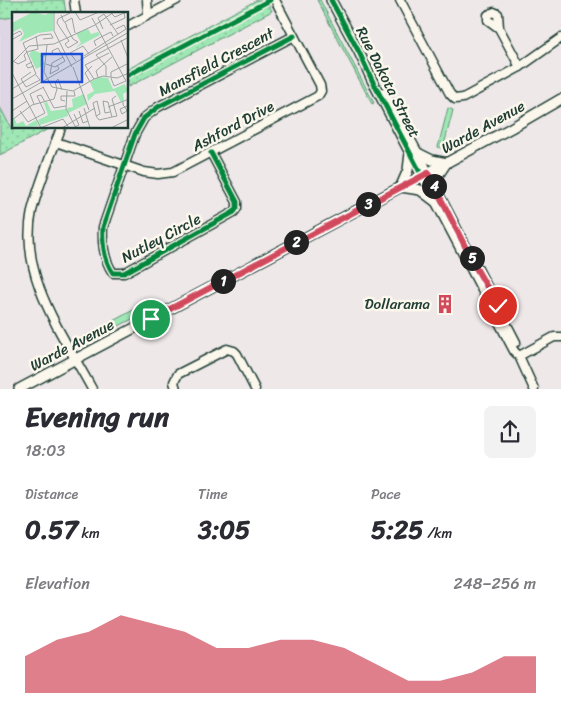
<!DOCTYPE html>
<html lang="en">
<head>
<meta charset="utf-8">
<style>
  :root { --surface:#fff; --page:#f2f2f3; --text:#2b2b33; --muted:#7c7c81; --accent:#d1495b }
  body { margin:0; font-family:Sriracha,sans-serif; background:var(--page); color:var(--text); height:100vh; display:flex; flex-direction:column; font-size:19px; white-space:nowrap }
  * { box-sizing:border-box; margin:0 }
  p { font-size:16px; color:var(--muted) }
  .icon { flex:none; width:28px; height:28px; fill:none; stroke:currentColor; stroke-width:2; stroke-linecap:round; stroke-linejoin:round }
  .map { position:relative; height:389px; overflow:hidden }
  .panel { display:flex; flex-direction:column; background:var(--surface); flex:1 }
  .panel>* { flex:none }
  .pin { position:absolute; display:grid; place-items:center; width:42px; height:42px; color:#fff; margin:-21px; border:2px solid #fff; border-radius:50%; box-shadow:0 1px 5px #0007 }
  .km { position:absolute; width:25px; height:25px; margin:-12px; border-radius:50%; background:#222; color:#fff; font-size:14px; line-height:25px; text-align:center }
  .round { display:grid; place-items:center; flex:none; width:52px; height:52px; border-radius:8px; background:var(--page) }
  .headline { display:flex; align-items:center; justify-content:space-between; height:85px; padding:0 25px }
  h1 { font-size:28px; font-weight:800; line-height:38px }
  .stats { display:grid; grid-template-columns:repeat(3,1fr); gap:8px; height:85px; padding:5px 25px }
  .stats div { display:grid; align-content:center }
  .stats b { font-size:25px; font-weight:800 }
  .stats small { font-size:14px; font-weight:400 }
  .stats p { font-size:14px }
  .chart { height:140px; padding:10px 25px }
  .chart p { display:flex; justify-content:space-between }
  .chart svg { width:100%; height:90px; margin-top:5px; fill:var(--accent); opacity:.7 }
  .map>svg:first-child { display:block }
  .built { fill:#dfd6e5 }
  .grass { fill:url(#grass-tufts); stroke:#5f9274 }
  .park { fill:url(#park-dots); stroke:#5f9274 }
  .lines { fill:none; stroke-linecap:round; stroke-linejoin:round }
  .minor-casing { stroke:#1f3d34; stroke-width:11 }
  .major-casing { stroke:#1f3d34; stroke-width:12 }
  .minor { stroke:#fbf7ec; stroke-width:8 }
  .major { stroke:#fbf7ec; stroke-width:9 }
  .cycleway-casing { stroke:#fbf7ec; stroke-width:8 }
  .cycleway { stroke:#00873e; stroke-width:5 }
  .route-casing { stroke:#fff; stroke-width:10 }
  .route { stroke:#d1495b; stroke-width:6 }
  .labels { text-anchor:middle; stroke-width:5; stroke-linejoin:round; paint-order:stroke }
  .street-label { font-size:15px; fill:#1f3d34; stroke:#fbf7ec }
  .poi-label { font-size:15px; fill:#1f3d34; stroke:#fbf7ec; text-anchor:end }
  .inset-road { fill:none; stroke:#9ba4a1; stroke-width:1 }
  .view { fill:#1d4ed8; fill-opacity:0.15; stroke:#1d4ed8; stroke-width:2.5 }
  .inset-edge { fill:none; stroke:#1f3d34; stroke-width:2.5 }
</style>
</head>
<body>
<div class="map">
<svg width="561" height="389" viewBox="0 0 561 389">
  <defs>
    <pattern id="grass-tufts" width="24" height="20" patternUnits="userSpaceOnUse" patternTransform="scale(1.25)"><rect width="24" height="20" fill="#9fe7b5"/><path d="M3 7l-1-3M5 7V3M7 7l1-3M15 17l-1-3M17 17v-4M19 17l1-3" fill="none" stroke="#88c79c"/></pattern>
    <pattern id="park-dots" width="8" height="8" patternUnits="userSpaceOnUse" patternTransform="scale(1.25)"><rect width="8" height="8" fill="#9fe7b5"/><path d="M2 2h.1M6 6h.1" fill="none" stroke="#88c79c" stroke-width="1.8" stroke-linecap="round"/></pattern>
  </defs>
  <rect width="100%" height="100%" fill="#eee8e9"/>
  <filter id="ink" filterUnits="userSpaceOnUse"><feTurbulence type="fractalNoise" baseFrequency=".02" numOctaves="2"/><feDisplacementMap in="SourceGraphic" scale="10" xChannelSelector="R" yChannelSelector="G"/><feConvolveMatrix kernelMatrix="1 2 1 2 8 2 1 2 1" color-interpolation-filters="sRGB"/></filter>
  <g filter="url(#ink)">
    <path class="built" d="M14,17V128H16L12,130L0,107V19Z"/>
    <g class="grass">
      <path d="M317,0H320L374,103L372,104Z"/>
      <path d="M448,108L453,110L443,149L438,147Z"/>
      <path d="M150,301L153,308L79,347L76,341Z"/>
    </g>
    <g class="park">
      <path d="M0,0H64L66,14H14V17L0,19Z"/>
      <path d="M257,0H266L272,11L128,87V69Z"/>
      <path d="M0,107L12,130L16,128H50L0,155Z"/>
    </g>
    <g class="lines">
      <g class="minor-casing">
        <g id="minor">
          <path d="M74,0L76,14"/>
          <path d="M147,0L148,15"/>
          <path d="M400,0L450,94L455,99L463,98L520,67L561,38"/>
          <path d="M128,26L177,0"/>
          <path d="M499,28L488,20V15L494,12L498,14L499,28L520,67"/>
          <path d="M61,128C51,155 39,183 32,211C18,275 63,335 92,389"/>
          <path d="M56,142L144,172L158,174L173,172L318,96L321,91L320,85L275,0"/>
          <path d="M211,153L237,202V208L234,212L124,273H113C104,260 102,243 103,227L135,134L144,118L158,107L294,36"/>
          <path d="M428,173L516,342"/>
          <path d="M422,176L514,351L519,356L534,389"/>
          <path d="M519,356L554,337H561"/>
          <path d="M176,389L174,382L178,374L227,349L234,351L237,354L255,389"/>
        </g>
      </g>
      <g class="major-casing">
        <g id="major">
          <path d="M331,0L359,52L372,80L422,176"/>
          <path d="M385,93L428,173"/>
          <path d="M418,153L432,160L447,163"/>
          <path d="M401,186L408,170L410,153"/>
          <path d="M401,187L420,190L436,202"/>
          <path d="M437,192V177L445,165"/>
          <path d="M19,389L433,170L511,128L561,99"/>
        </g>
      </g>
      <use href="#minor" class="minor"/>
      <use href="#major" class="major"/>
      <g class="cycleway-casing">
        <g id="cycleway">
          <path d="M331,0L359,52L372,80L422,176"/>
          <path d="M128,75L270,0"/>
          <path d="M211,153L237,202V208L234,212L124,273H113C104,260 102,243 103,227L135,134L144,118L158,107L294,36"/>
        </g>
      </g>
      <use href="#cycleway" class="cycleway"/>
    </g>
  </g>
  <g class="lines" filter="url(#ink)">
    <g class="route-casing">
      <path id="route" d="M151,319L428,173L476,268L498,306"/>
    </g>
    <use href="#route" class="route"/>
  </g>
  <defs>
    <g id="building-bare" transform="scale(1.5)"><path d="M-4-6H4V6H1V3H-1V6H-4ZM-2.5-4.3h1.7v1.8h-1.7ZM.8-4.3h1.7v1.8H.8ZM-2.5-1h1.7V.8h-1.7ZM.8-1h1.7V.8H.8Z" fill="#d1495b" stroke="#fbf7ec" stroke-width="2.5" paint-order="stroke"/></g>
  </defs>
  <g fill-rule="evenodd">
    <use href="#building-bare" x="445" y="304"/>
  </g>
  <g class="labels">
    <g class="street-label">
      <text transform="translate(216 62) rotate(-28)" y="5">Mansfield Crescent</text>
      <text transform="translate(388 82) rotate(63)" y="5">Rue Dakota Street</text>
      <text transform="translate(233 126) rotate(-28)" y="5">Ashford Drive</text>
      <text transform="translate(483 127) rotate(-29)" y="5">Warde Avenue</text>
      <text transform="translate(161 238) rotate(-28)" y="5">Nutley Circle</text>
      <text transform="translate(72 345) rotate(-28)" y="5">Warde Avenue</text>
    </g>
    <g class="poi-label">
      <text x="430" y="309">Dollarama</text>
    </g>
  </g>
  <g transform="translate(12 12)">
    <rect width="116" height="116" fill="#eee8e9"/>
    <path d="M21,0L33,3L41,0V19L26,21L7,30L12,22L9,16L1,20L0,11ZM76,17L79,22L86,20L88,23L63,36L69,31L64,21ZM21,38L35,44L28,46L34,52L24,57L17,42ZM87,65L96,66L101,77L113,72L116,79L111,82L112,88L109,90L103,79L83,82L76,89L75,83L82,79L78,70ZM72,82L75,92L56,101L55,96L61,95L60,87ZM35,90L39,99L54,97L56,104L28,113L26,108L36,103L32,91ZM2,106L5,112L11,109L14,114L24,108L27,114L0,116Z" fill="#9fe7b5"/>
    <path class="inset-road" d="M42,0V19L60,55M63,0L68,8L87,0M98,0L103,5L112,1M49,3L50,5L51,8L54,12L55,16L61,27L66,30L56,36L53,32L57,29L45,11L46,7L50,5L51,4H52L58,1V0M80,6L114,69L102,74L99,66M53,10L60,6L63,21M98,13L113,6L112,0M91,17L86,6L92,2L106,22M0,23L8,19L10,22L1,27M109,28L116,46M35,33L32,60L40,75L61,79L82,67M84,34L82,29L89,25L99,20L101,24M72,44L114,17L112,13L104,17M1,49L6,52L14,48L12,43L15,40L26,37L24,24M64,49L58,41L71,34L77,42M20,50L14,53L16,56L22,54M0,51L17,34L42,32L83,13L102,0M34,52L43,55L53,49L46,36L40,39L41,43M45,53L47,57L38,62L40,51L51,45M61,55L77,98M19,60L9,67L14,75L28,68L24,63M0,61L29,116M94,64V54L84,43L117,25M86,65L84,59L100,45M99,65V60L117,51M82,67L91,64L105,66L117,61M82,67L73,53L97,41M78,70L73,61L80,54M31,75L42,96L54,94M55,79L54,97L64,116M0,83V77L24,62L11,31L28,23L39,22L41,26L31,27M0,87L117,20M53,89L49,88V84H63L62,79M111,90V93L113,95L115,99L110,102L108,97L113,95L117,93M22,92L18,82L32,75M96,95L117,87M72,96L78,116M0,99L15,89M8,99L16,110L33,101L25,84L29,83L33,90M67,99L71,111L76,109M62,102L67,113L63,115M84,104L88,102L85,89L81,91L84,103V104L87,108L100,105L96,90L91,89L93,101L98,100M100,105L105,104L100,87L104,84M0,108L20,93L42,87L45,77L43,70L46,67L50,78M28,116L51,107L57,116M50,116L83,96M99,116L117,107"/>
    <path class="view" d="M30,42H70V70H30Z"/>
    <rect width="116" height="116" class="inset-edge"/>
  </g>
</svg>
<div class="pin" style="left:151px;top:319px;background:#1e9e55"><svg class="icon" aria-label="arrive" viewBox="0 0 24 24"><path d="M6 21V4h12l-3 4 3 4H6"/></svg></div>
<div class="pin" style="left:498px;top:306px;background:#d93025"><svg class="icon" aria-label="check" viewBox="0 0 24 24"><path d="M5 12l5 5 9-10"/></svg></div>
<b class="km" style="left:223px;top:281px">1</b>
<b class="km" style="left:296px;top:242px">2</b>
<b class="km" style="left:368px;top:204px">3</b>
<b class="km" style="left:434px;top:186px">4</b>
<b class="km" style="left:472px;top:258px">5</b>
</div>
<section class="panel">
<div class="headline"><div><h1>Evening run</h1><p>18:03</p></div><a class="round"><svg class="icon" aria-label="share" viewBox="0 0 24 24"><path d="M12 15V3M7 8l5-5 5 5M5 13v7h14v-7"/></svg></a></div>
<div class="stats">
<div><p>Distance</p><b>0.57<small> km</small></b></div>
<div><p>Time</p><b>3:05</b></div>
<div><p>Pace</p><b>5:25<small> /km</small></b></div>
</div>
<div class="chart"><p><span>Elevation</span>248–256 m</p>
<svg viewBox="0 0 160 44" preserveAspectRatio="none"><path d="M0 44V26L10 18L20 14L30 6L40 10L50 14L60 22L70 22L80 18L90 18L100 22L110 30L120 38L130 38L140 34L150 26L160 26V44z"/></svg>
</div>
</section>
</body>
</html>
